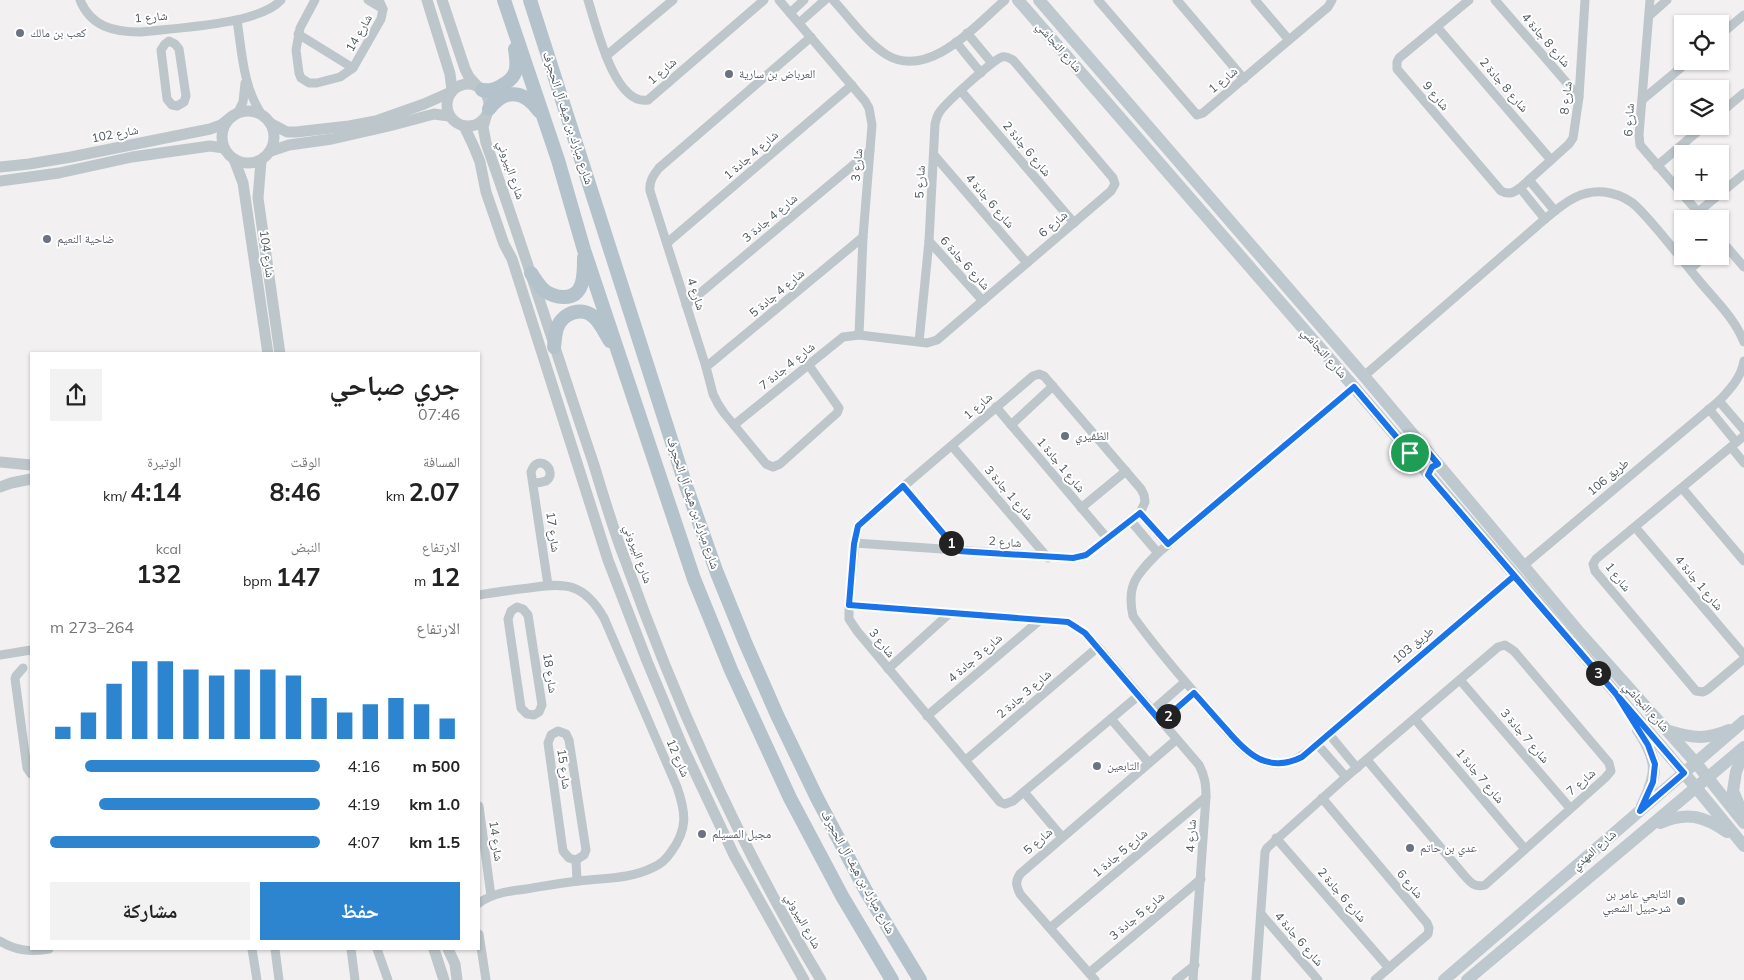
<!DOCTYPE html>
<html lang="ar">
<head>
<meta charset="utf-8">
<style>
  :root { --surface:#fff; --page:#f2f2f2; --text:#222; --muted:#767676; --accent:#2e85cf }
  body { margin:0; font-family:Mulish,"Noto Naskh Arabic",sans-serif; background:var(--page); color:var(--text); direction:rtl; height:100vh; display:flex; flex-direction:column; font-size:19px; white-space:nowrap }
  * { box-sizing:border-box; margin:0 }
  p { font-size:16px; color:var(--muted) }
  .icon { flex:none; width:28px; height:28px; fill:none; stroke:currentColor; stroke-width:2; stroke-linecap:round; stroke-linejoin:round }
  .map { position:relative; flex:1; overflow:hidden; direction:ltr }
  .side { position:absolute; left:30px; top:352px; width:450px; height:598px; display:flex; flex-direction:column; background:var(--surface); border-radius:0px; box-shadow:0 1px 4px #0004; direction:rtl }
  .side>* { flex:none }
  .tools { position:absolute; left:1674px; top:15px; display:grid; gap:10px }
  .tools a { display:grid; place-items:center; width:55px; height:55px; border-radius:0px; background:var(--surface); box-shadow:0 1px 4px #0004; font-size:25px }
  .pin { position:absolute; display:grid; place-items:center; width:42px; height:42px; color:#fff; margin:-21px; border:2px solid #fff; border-radius:50%; box-shadow:0 1px 5px #0007 }
  .km { position:absolute; width:25px; height:25px; margin:-12px; border-radius:50%; background:#222; color:#fff; font-size:14px; line-height:25px; text-align:center }
  .round { display:grid; place-items:center; flex:none; width:52px; height:52px; border-radius:0px; background:var(--page) }
  .head { display:flex; align-items:center; justify-content:space-between; height:85px; padding:0 20px }
  h1 { font-size:28px; font-weight:700; line-height:38px }
  .figures { display:grid; grid-template-columns:repeat(3,1fr); gap:8px; height:85px; padding:5px 20px }
  .figures div { display:grid; align-content:center }
  .figures b { font-size:25px; font-weight:700 }
  .figures small { font-size:14px; font-weight:400 }
  .figures p { font-size:14px }
  .chart { height:140px; padding:10px 20px }
  .chart p { display:flex; justify-content:space-between }
  .chart svg { width:100%; height:90px; margin-top:5px; stroke:var(--accent); stroke-width:6 }
  .action { display:flex; gap:10px; margin-top:auto; padding:10px 20px }
  .action a { flex:1; height:58px; border-radius:0px; background:var(--accent); color:#fff; font-size:20px; font-weight:700; line-height:58px; text-align:center }
  .action a+a { background:var(--page); color:var(--text) }
  ul { padding:0 20px; list-style:none; font-size:16px }
  li { display:grid; grid-template-columns:80px 60px 1fr; align-items:center; height:38px }
  li i { height:12px; border-radius:6px; background:var(--accent) }
  .map>svg:first-child { display:block }
  .lines { fill:none; stroke-linecap:round; stroke-linejoin:round }
  .minor { stroke:#bdc6cb; stroke-width:9 }
  .tertiary { stroke:#bdc6cb; stroke-width:11 }
  .secondary { stroke:#bec8cf; stroke-width:12 }
  .primary { stroke:#b3c2cb; stroke-width:14 }
  .route-casing { stroke:#fff; stroke-width:10 }
  .route { stroke:#1a73e8; stroke-width:6 }
  .worship-dot { fill:#6b7280; stroke:#fff; stroke-width:2 }
  .labels { text-anchor:middle; stroke-width:4; stroke-linejoin:round; paint-order:stroke }
  .street-label { font-size:12px; fill:#4a555b; stroke:#fff }
  .worship-label { font-size:12px; fill:#5b616d; stroke:#fff; text-anchor:start }
</style>
</head>
<body>
<div class="map">
<svg width="1744" height="980" viewBox="0 0 1744 980">
  <rect width="100%" height="100%" fill="#f2f0f0"/>
  <g class="lines">
    <g class="minor">
      <path d="M80,0C91,27 114,32 140,32C174,28 259,25 281,0"/>
      <path d="M315,0L300,28L296,50L299,73L301,78L309,83H317L340,77L353,68L381,19L383,9L379,0"/>
      <path d="M368,0L383,9"/>
      <path d="M588,0C596,24 614,106 648,100L764,0"/>
      <path d="M779,0L865,101L869,108L872,125L863,237L859,335"/>
      <path d="M833,0C849,17 867,43 887,55C929,80 976,25 1005,0"/>
      <path d="M1098,0L1197,115L1203,113L1328,7L1332,0"/>
      <path d="M1177,0L1244,79"/>
      <path d="M1255,0L1289,40"/>
      <path d="M1469,0L1399,58L1397,62V69L1501,191C1509,195 1513,193 1520,188L1569,144L1573,138L1579,97L1585,0"/>
      <path d="M1495,0L1579,97"/>
      <path d="M1650,0L1639,135L1640,145L1704,219"/>
      <path d="M790,13L804,0"/>
      <path d="M1649,16L1667,0"/>
      <path d="M237,20C242,53 243,87 262,115"/>
      <path d="M799,23L825,0"/>
      <path d="M1437,27L1551,160"/>
      <path d="M967,33L992,63"/>
      <path d="M298,34L353,68"/>
      <path d="M1720,35L1744,15"/>
      <path d="M169,41L175,44L179,49L186,96L184,102L177,106L172,105L167,99L161,50L165,44Z"/>
      <path d="M956,42L981,73"/>
      <path d="M606,56L673,0"/>
      <path d="M961,91L1074,223"/>
      <path d="M1642,100L1689,61"/>
      <path d="M1720,113L1744,93"/>
      <path d="M237,114L243,102L245,83"/>
      <path d="M934,155L1027,263"/>
      <path d="M1657,166L1704,126"/>
      <path d="M1529,180L1555,211"/>
      <path d="M1520,188L1545,219"/>
      <path d="M1698,212L1744,174"/>
      <path d="M1720,239L1744,267"/>
      <path d="M929,241L983,301"/>
      <path d="M667,243L852,85"/>
      <path d="M1690,269L1705,256"/>
      <path d="M686,305L870,151"/>
      <path d="M808,364L839,408L837,413L780,464L773,467L766,464L724,413L718,404L713,394L706,367L650,191C649,181 653,176 659,168L811,37"/>
      <path d="M706,367L863,237"/>
      <path d="M1364,376L1545,219C1564,203 1583,187 1610,193C1619,195 1630,200 1637,207C1660,230 1680,258 1701,283C1716,301 1735,319 1744,342"/>
      <path d="M1354,387L1158,553C1137,574 1126,585 1133,616C1156,649 1182,678 1208,708C1219,721 1230,737 1243,748C1249,754 1258,759 1266,762C1286,768 1302,757 1317,744L1514,576"/>
      <path d="M1719,401L1744,430"/>
      <path d="M996,407L1107,538"/>
      <path d="M1709,409L1736,442"/>
      <path d="M734,425L843,337L859,335L919,342L927,343L937,340L1111,191L1115,184L1113,178L1013,60C1009,58 1007,56 1002,57C993,60 944,104 939,113C937,116 936,120 935,124L929,241L919,342"/>
      <path d="M1011,425L1053,386"/>
      <path d="M1744,436L1596,559L1593,564L1595,571L1696,691L1703,692L1707,690L1744,659"/>
      <path d="M952,446L1048,558"/>
      <path d="M1731,447L1744,463"/>
      <path d="M533,483C537,483 543,482 546,481C559,472 538,451 531,472L548,585"/>
      <path d="M903,486L958,551"/>
      <path d="M1682,488L1744,561"/>
      <path d="M1081,508L1126,471"/>
      <path d="M1140,513L1168,545"/>
      <path d="M1130,520L1158,553"/>
      <path d="M1635,527L1744,655"/>
      <path d="M855,543L1073,558L1086,555L1140,513L1145,502L1144,495L1141,489L1044,376L1039,374L1033,376L863,521L858,526L855,543L849,605V619L857,631L1000,802L1005,804L1013,801L1138,696"/>
      <path d="M1524,565L1719,401C1730,389 1741,378 1744,361"/>
      <path d="M479,595C495,592 512,590 529,588C565,582 584,583 604,618L677,787C686,813 688,829 671,852C667,858 661,864 654,867C631,879 604,878 579,881C561,883 544,886 526,889C509,891 493,893 479,903"/>
      <path d="M849,605L1068,622L1085,633L1098,647L1199,765C1205,776 1206,785 1206,797L1193,980"/>
      <path d="M517,607L523,609L528,615L542,705L539,712L534,715L527,714L521,708L508,619L511,611Z"/>
      <path d="M0,655L31,650"/>
      <path d="M23,668L16,676L15,679L27,768L31,774"/>
      <path d="M888,669L950,613"/>
      <path d="M1460,680L1570,808"/>
      <path d="M1152,711L1185,682"/>
      <path d="M927,716L1040,620"/>
      <path d="M1111,719L1149,763"/>
      <path d="M1415,719L1525,849"/>
      <path d="M1161,722L1194,693"/>
      <path d="M558,731L566,734L569,740L586,850L584,855L576,860L569,858L563,851L548,743L551,735Z"/>
      <path d="M1329,734L1357,768"/>
      <path d="M1317,744L1346,777"/>
      <path d="M966,760L1098,647"/>
      <path d="M1024,792L1062,837"/>
      <path d="M1322,798L1427,923L1429,928L1428,934L1375,980"/>
      <path d="M479,806L491,896"/>
      <path d="M1276,838L1389,968"/>
      <path d="M576,860L577,881"/>
      <path d="M1261,914L1318,980"/>
      <path d="M1050,928L1206,797"/>
      <path d="M479,934L486,980"/>
      <path d="M0,941C16,951 31,952 49,949"/>
      <path d="M252,949L257,980"/>
      <path d="M275,949L279,980"/>
      <path d="M351,949L355,980"/>
      <path d="M377,949L388,980"/>
      <path d="M1089,973L1201,879"/>
      <path d="M1095,980L1020,894C1016,885 1015,882 1020,874L1176,740"/>
      <path d="M1176,980L1195,965"/>
      <path d="M1256,980L1265,852L1267,848L1346,777L1498,647L1505,645L1514,651L1609,763L1611,771L1605,778L1485,885C1474,888 1470,882 1463,874L1367,760"/>
    </g>
    <g class="tertiary">
      <path d="M427,0L450,74L452,90"/>
      <path d="M442,0L465,69L469,77L478,87"/>
      <circle cx="468" cy="105" r="21"/>
      <circle cx="248" cy="137" r="26"/>
      <path d="M486,117L483,127L486,143C524,249 557,356 593,462C603,494 612,526 624,557C676,703 740,847 821,980"/>
      <path d="M270,123L287,132H296L349,126L376,121L424,104L451,92"/>
      <path d="M464,126L474,147L480,162L486,192L504,244L512,259L608,560L647,661L682,745L734,855L804,980"/>
      <path d="M271,151L289,145L332,139L389,126L434,114L449,116"/>
      <path d="M234,159L243,183L268,354"/>
      <path d="M261,161L258,198L280,354"/>
      <path d="M0,167L29,164L71,157L210,129L221,125L231,117"/>
      <path d="M0,181L59,173L132,157L210,146L224,148"/>
      <path d="M0,462L31,465"/>
      <path d="M0,487L11,483L31,479"/>
      <path d="M434,949L444,980"/>
      <path d="M448,949L455,964L457,980"/>
    </g>
    <g class="secondary">
      <path d="M1018,0L1354,387L1684,773L1744,846"/>
      <path d="M1039,0L1364,376L1580,633L1696,763L1744,823"/>
      <path d="M1638,730C1659,761 1658,773 1642,806"/>
      <path d="M1669,731C1693,738 1705,740 1729,730"/>
      <path d="M1744,751L1736,772L1733,791L1744,817"/>
      <path d="M1660,823C1687,811 1704,816 1727,832"/>
      <path d="M1444,980L1744,721"/>
      <path d="M1467,980L1744,747"/>
    </g>
    <g class="primary">
      <path d="M504,0L558,160L584,250L694,579L731,670L790,798L842,896L892,980"/>
      <path d="M530,0L685,483L717,573L745,642L777,715L817,798L866,891L920,980"/>
      <path d="M482,90C490,91 494,90 501,86C518,77 518,68 515,49"/>
      <path d="M489,109C505,88 524,90 539,111"/>
      <path d="M531,273C535,279 539,286 545,291C551,295 557,297 563,297C585,298 584,273 584,258"/>
      <path d="M554,347C555,341 555,334 557,328C562,313 583,305 595,318C601,324 605,333 610,341"/>
    </g>
  </g>
  <g class="lines">
    <g class="route-casing">
      <path id="route" d="M1410,453L1354,387L1168,544L1140,513L1086,555L1073,558L958,551L903,486L858,526L854,544L849,605L1068,622L1085,633L1161,722L1194,693C1205,705 1215,717 1226,729C1247,754 1268,774 1302,757L1514,576L1616,694L1648,745L1655,764L1653,782L1640,811L1684,773L1428,475L1432,467L1438,464L1422,445L1419,451L1410,453"/>
    </g>
    <use href="#route" class="route"/>
  </g>
  <g class="worship-dot">
    <circle cx="20" cy="33" r="5"/>
    <circle cx="729" cy="74" r="5"/>
    <circle cx="47" cy="239" r="5"/>
    <circle cx="1065" cy="436" r="5"/>
    <circle cx="1097" cy="766" r="5"/>
    <circle cx="702" cy="834" r="5"/>
    <circle cx="1410" cy="848" r="5"/>
    <circle cx="1681" cy="901" r="5"/>
  </g>
  <g class="labels">
    <g class="street-label">
      <text transform="translate(151 17) rotate(-5)" y="4">شارع 1</text>
      <text transform="translate(359 33) rotate(-60)" y="4">شارع 14</text>
      <text transform="translate(1546 40) rotate(49)" y="4">شارع 8 جادة 4</text>
      <text transform="translate(1059 47) rotate(49)" y="4">شارع النجاشي</text>
      <text transform="translate(662 71) rotate(-41)" y="4">شارع 1</text>
      <text transform="translate(1223 80) rotate(-40)" y="4">شارع 1</text>
      <text transform="translate(1504 85) rotate(49)" y="4">شارع 8 جادة 2</text>
      <text transform="translate(1436 96) rotate(50)" y="4">شارع 9</text>
      <text transform="translate(1566 98) rotate(-84)" y="4">شارع 8</text>
      <text transform="translate(568 118) rotate(72)" y="4">شارع مبارك بن هيف آل الحجرف</text>
      <text transform="translate(1629 120) rotate(-87)" y="4">شارع 6</text>
      <text transform="translate(115 134) rotate(-11)" y="4">شارع 102</text>
      <text transform="translate(1027 149) rotate(50)" y="4">شارع 6 جادة 2</text>
      <text transform="translate(751 155) rotate(-41)" y="4">شارع 4 جادة 1</text>
      <text transform="translate(857 165) rotate(-85)" y="4">شارع 3</text>
      <text transform="translate(511 170) rotate(71)" y="4">شارع البيروني</text>
      <text transform="translate(920 182) rotate(-87)" y="4">شارع 5</text>
      <text transform="translate(990 201) rotate(49)" y="4">شارع 6 جادة 4</text>
      <text transform="translate(770 218) rotate(-40)" y="4">شارع 4 جادة 3</text>
      <text transform="translate(1053 224) rotate(-41)" y="4">شارع 6</text>
      <text transform="translate(267 254) rotate(82)" y="4">شارع 104</text>
      <text transform="translate(965 263) rotate(48)" y="4">شارع 6 جادة 6</text>
      <text transform="translate(777 293) rotate(-40)" y="4">شارع 4 جادة 5</text>
      <text transform="translate(696 294) rotate(72)" y="4">شارع 4</text>
      <text transform="translate(1324 353) rotate(49)" y="4">شارع النجاشي</text>
      <text transform="translate(787 366) rotate(-39)" y="4">شارع 4 جادة 7</text>
      <text transform="translate(978 406) rotate(-41)" y="4">شارع 1</text>
      <text transform="translate(1061 465) rotate(50)" y="4">شارع 1 جادة 1</text>
      <text transform="translate(1608 477) rotate(-40)" y="4">طريق 106</text>
      <text transform="translate(1009 493) rotate(49)" y="4">شارع 1 جادة 3</text>
      <text transform="translate(693 503) rotate(71)" y="4">شارع مبارك بن هيف آل الحجرف</text>
      <text transform="translate(553 532) rotate(82)" y="4">شارع 17</text>
      <text transform="translate(1005 542) rotate(4)" y="4">شارع 2</text>
      <text transform="translate(638 554) rotate(70)" y="4">شارع البيروني</text>
      <text transform="translate(1618 577) rotate(52)" y="4">شارع 1</text>
      <text transform="translate(1699 583) rotate(50)" y="4">شارع 1 جادة 4</text>
      <text transform="translate(882 643) rotate(51)" y="4">شارع 3</text>
      <text transform="translate(1413 645) rotate(-40)" y="4">طريق 103</text>
      <text transform="translate(975 658) rotate(-41)" y="4">شارع 3 جادة 4</text>
      <text transform="translate(550 673) rotate(81)" y="4">شارع 18</text>
      <text transform="translate(1024 694) rotate(-41)" y="4">شارع 3 جادة 2</text>
      <text transform="translate(1646 707) rotate(48)" y="4">شارع النجاشي</text>
      <text transform="translate(1525 736) rotate(49)" y="4">شارع 7 جادة 3</text>
      <text transform="translate(678 758) rotate(66)" y="4">شارع 12</text>
      <text transform="translate(564 769) rotate(82)" y="4">شارع 15</text>
      <text transform="translate(1480 776) rotate(50)" y="4">شارع 7 جادة 1</text>
      <text transform="translate(1581 782) rotate(-41)" y="4">شارع 7</text>
      <text transform="translate(1191 836) rotate(-87)" y="4">شارع 4</text>
      <text transform="translate(496 841) rotate(82)" y="4">شارع 14</text>
      <text transform="translate(1038 841) rotate(-41)" y="4">شارع 5</text>
      <text transform="translate(1594 850) rotate(-41)" y="4">شارع المهدي</text>
      <text transform="translate(1120 853) rotate(-40)" y="4">شارع 5 جادة 1</text>
      <text transform="translate(858 872) rotate(61)" y="4">شارع مبارك بن هيف آل الحجرف</text>
      <text transform="translate(1410 884) rotate(50)" y="4">شارع 6</text>
      <text transform="translate(1342 895) rotate(49)" y="4">شارع 6 جادة 2</text>
      <text transform="translate(1137 916) rotate(-40)" y="4">شارع 5 جادة 3</text>
      <text transform="translate(803 921) rotate(61)" y="4">شارع البيروني</text>
      <text transform="translate(1299 939) rotate(49)" y="4">شارع 6 جادة 4</text>
    </g>
    <g class="worship-label">
      <text x="30" y="37">كعب بن مالك</text>
      <text x="739" y="78">العرباض بن سارية</text>
      <text x="57" y="243">ضاحية النعيم</text>
      <text x="1075" y="440">الظفيري</text>
      <text x="1107" y="770">التابعين</text>
      <text x="712" y="838">مجبل المسيلم</text>
      <text x="1420" y="852">عدي بن حاتم</text>
      <text x="1671" y="898" text-anchor="end">التابعي عامر بن<tspan x="1671" dy="14">شرحبيل الشعبي</tspan></text>
    </g>
  </g>
</svg>
<div class="tools">
<a><svg class="icon" aria-label="locate" viewBox="0 0 24 24"><circle cx="12" cy="12" r="6"/><path d="M12 2v4M12 18v4M2 12h4M18 12h4"/></svg></a>
<a><svg class="icon" aria-label="layers" viewBox="0 0 24 24"><path d="M12 4l9 5-9 5-9-5zM3 14l9 5 9-5"/></svg></a>
<a>+</a>
<a>−</a>
</div>
<div class="pin" style="left:1410px;top:453px;background:#1e9e55"><svg class="icon" aria-label="arrive" viewBox="0 0 24 24"><path d="M6 21V4h12l-3 4 3 4H6"/></svg></div>
<b class="km" style="left:951px;top:543px">1</b>
<b class="km" style="left:1168px;top:716px">2</b>
<b class="km" style="left:1598px;top:673px">3</b>
<section class="side">
<div class="head"><div><h1>جري صباحي</h1><p>07:46</p></div><a class="round"><svg class="icon" aria-label="share" viewBox="0 0 24 24"><path d="M12 15V3M7 8l5-5 5 5M5 13v7h14v-7"/></svg></a></div>
<div class="figures">
<div><p>المسافة</p><b>2.07<small> km</small></b></div>
<div><p>الوقت</p><b>8:46</b></div>
<div><p>الوتيرة</p><b>4:14<small> /km</small></b></div>
</div>
<div class="figures">
<div><p>الارتفاع</p><b>12<small> m</small></b></div>
<div><p>النبض</p><b>147<small> bpm</small></b></div>
<div><p>kcal</p><b>132</b></div>
</div>
<div class="chart"><p><span>الارتفاع</span>264–273 m</p>
<svg viewBox="0 0 160 44" preserveAspectRatio="none"><path d="M5 44V38M15 44V31M25 44V17M35 44V6M45 44V6M55 44V10M65 44V13M75 44V10M85 44V10M95 44V13M105 44V24M115 44V31M125 44V27M135 44V24M145 44V27M155 44V34"/></svg>
</div>
<ul>
<li><b>500 m</b>4:16<i style="width:87%"></i></li>
<li><b>1.0 km</b>4:19<i style="width:82%"></i></li>
<li><b>1.5 km</b>4:07<i style="width:100%"></i></li>
</ul>
<div class="action"><a>حفظ</a><a>مشاركة</a></div>
</section>
</div>
</body>
</html>
